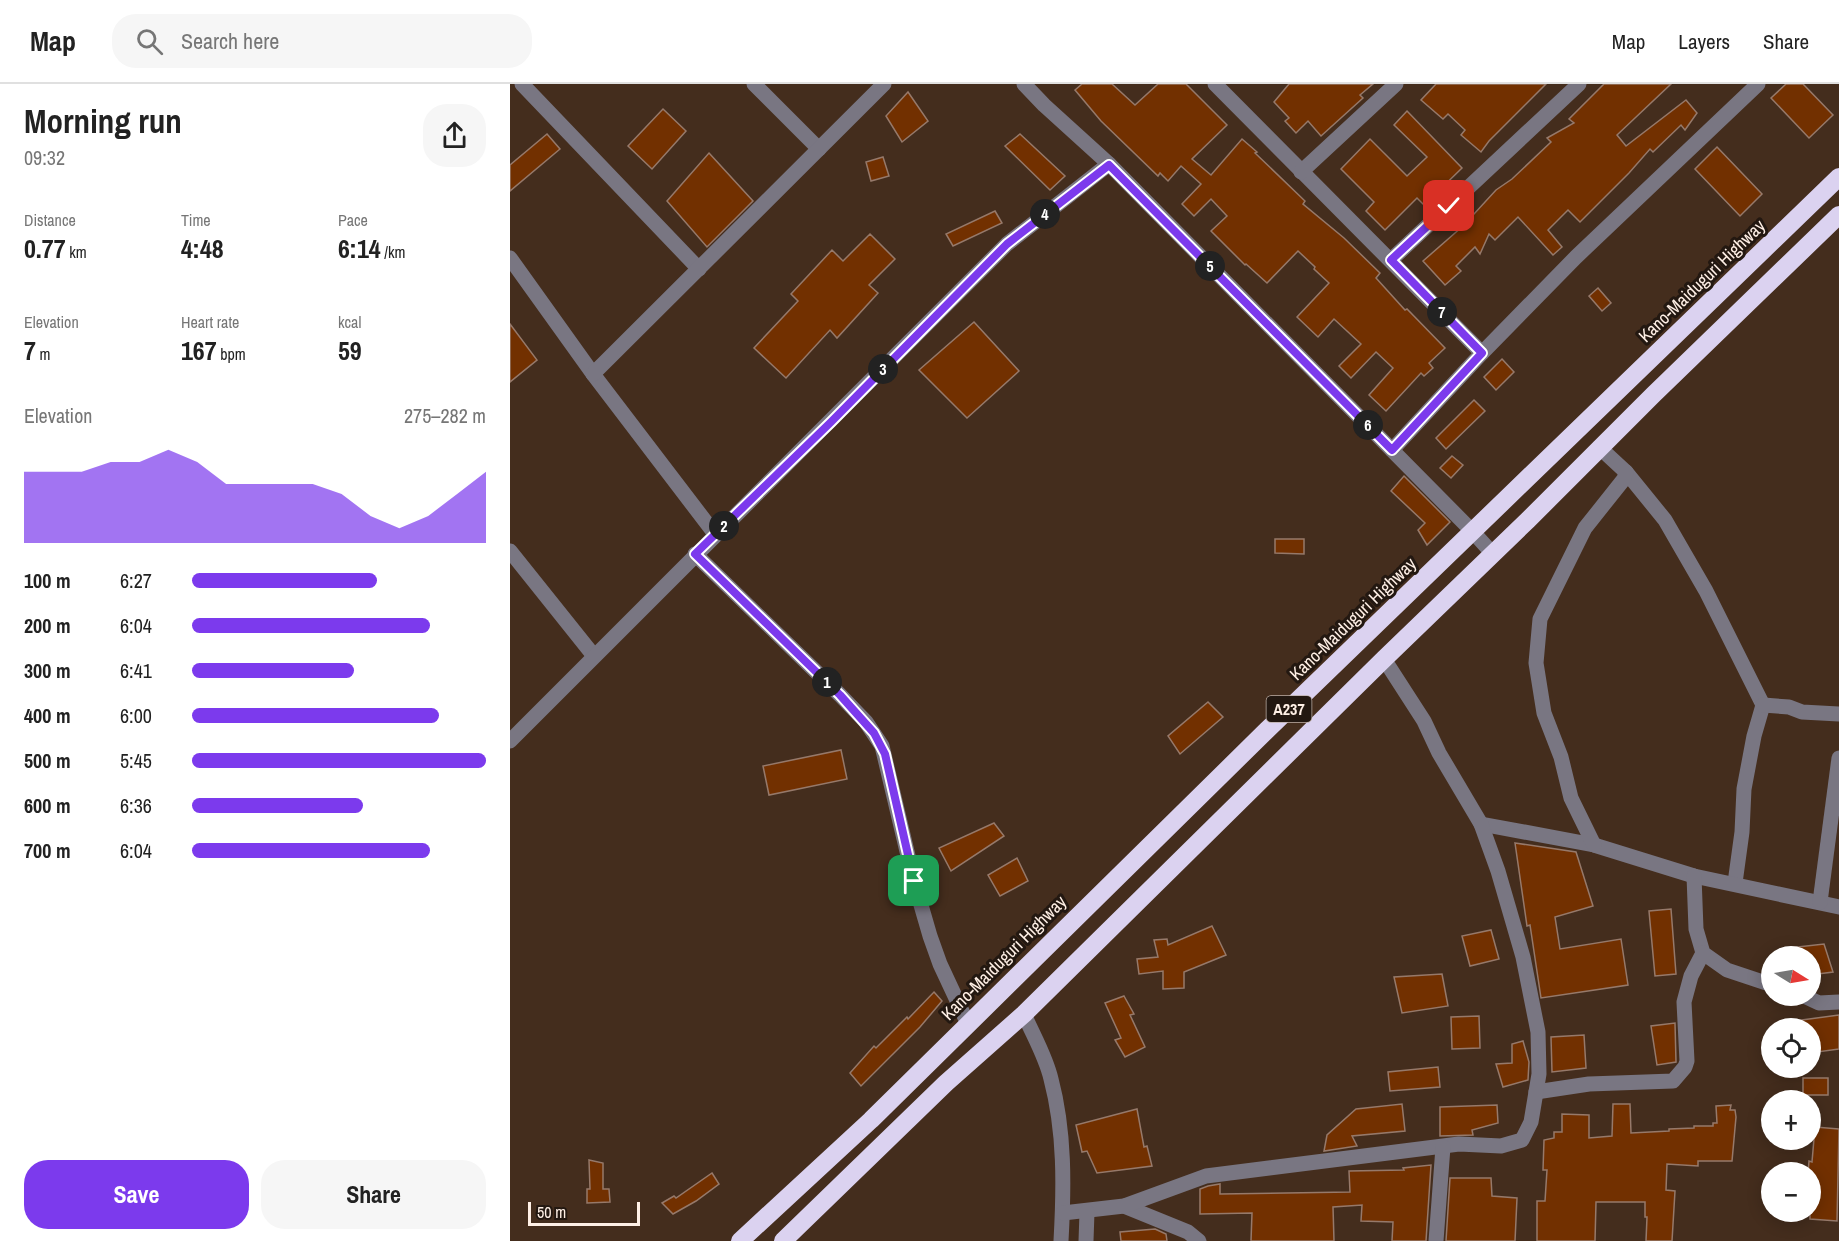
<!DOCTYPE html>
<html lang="en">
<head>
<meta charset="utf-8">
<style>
  :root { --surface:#fff; --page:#f6f6f6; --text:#222; --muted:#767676; --line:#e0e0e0; --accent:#7c3aed }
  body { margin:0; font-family:"Archivo Narrow",sans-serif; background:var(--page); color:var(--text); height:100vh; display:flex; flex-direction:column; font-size:22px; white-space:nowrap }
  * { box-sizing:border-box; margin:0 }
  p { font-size:20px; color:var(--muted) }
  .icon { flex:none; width:33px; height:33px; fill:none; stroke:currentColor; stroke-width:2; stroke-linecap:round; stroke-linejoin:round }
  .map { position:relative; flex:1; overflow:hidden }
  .drawer { display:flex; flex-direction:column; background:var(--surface); width:510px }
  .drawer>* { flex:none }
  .needle { width:39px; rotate:101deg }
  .tools { position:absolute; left:1251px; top:862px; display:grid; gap:12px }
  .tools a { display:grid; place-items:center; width:60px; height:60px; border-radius:50%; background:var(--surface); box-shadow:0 3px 15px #0003; font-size:30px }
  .scale { position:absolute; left:18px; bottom:15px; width:112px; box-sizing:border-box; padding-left:6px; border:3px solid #fff0e6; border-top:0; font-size:16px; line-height:21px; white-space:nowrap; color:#fff0e6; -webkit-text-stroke:4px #231811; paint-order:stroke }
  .pin { position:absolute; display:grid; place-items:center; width:51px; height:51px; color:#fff; margin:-26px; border-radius:12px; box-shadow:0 3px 9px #0006 }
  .km { position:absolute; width:30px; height:30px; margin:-15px; border-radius:50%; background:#222; color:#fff; font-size:16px; line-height:30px; text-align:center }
  .round { display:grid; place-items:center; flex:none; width:63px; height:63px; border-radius:24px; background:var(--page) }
  .summary { display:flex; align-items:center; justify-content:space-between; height:102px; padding:0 24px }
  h1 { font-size:33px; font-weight:700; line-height:45px }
  .metrics { display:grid; grid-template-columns:repeat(3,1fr); gap:9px; height:102px; padding:6px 24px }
  .metrics div { display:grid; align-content:center }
  .metrics b { font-size:26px; font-weight:700 }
  .metrics small { font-size:16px; font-weight:400 }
  .metrics p { font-size:16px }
  .chart { height:168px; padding:12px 24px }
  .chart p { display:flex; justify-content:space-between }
  .chart svg { width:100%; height:108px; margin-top:6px; fill:var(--accent); opacity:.7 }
  .button { display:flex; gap:12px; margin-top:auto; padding:12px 24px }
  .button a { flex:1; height:69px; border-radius:24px; background:var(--accent); color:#fff; font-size:24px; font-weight:700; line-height:69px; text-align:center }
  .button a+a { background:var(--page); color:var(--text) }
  ul { padding:0 24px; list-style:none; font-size:20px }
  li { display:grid; grid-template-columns:96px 72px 1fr; align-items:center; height:45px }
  li i { height:15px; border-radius:8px; background:var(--accent) }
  header { display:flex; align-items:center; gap:36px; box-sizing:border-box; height:84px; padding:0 30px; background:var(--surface); border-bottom:2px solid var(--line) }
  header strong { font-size:28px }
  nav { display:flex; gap:33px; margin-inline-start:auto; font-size:21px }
  .search { width:420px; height:54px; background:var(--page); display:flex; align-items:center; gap:15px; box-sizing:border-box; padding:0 21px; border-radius:24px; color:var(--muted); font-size:22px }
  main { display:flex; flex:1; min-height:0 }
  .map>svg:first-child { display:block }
  .building { fill:#723000; stroke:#96796a; stroke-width:1.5 }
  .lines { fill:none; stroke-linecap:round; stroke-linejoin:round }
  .minor { stroke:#797682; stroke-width:15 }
  .highway { stroke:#dbd2f0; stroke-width:18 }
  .route-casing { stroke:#fff; stroke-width:12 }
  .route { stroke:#7c3aed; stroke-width:8 }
  .labels { text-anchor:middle; stroke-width:6; stroke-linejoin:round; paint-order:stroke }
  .shield { fill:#231811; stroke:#bdafa6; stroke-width:1.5 }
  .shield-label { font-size:16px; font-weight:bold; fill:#fff0e6 }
  .street-label { font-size:18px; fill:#fff0e6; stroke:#231811 }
</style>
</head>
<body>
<header>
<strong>Map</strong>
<div class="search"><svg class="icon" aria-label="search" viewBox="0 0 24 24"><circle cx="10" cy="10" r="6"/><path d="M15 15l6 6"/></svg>Search here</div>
<nav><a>Map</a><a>Layers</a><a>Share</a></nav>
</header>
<main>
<section class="drawer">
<div class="summary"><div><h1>Morning run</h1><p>09:32</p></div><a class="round"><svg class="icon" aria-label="share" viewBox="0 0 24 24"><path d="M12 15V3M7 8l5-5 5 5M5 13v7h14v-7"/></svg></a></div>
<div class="metrics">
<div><p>Distance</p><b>0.77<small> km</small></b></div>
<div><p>Time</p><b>4:48</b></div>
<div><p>Pace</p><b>6:14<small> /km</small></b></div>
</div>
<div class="metrics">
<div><p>Elevation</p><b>7<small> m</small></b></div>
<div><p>Heart rate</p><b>167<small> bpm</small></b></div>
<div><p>kcal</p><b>59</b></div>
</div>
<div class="chart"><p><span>Elevation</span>275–282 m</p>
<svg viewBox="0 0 160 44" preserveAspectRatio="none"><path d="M0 44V15L10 15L20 15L30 11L40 11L50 6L60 11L70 20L80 20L90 20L100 20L110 24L120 33L130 38L140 33L150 24L160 15V44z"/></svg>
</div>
<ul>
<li><b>100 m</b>6:27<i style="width:63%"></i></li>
<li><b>200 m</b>6:04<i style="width:81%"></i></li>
<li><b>300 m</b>6:41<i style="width:55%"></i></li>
<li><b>400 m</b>6:00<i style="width:84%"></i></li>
<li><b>500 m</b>5:45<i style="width:100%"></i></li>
<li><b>600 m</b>6:36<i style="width:58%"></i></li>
<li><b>700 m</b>6:04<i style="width:81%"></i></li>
</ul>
<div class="button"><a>Save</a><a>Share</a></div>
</section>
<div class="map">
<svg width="1329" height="1157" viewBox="0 0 1329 1157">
  <rect width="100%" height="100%" fill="#442d1d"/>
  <g class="building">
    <path d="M572,0H602L625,21L648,0H676L717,41L682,75L701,91L732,55L747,68L745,69L795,117L793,120L834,154L870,189L866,194L895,226L897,225L935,264L919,279L923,284L914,292L911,289L876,327L859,311L883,284L866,268L841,294L829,282L851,260L824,235L808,253L787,233L819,199L804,185L805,183L788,167L757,199L736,180L735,181L701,147L717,132L701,115L684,132L672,120L691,100L671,82L658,97L650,89L648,92L591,37L565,6Z"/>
    <path d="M779,0H863L850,11L853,14L811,52L798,37L786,49L775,37L779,34L764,18Z"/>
    <path d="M926,0H1036L979,57L971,68L951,51L955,46L938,30L933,35L911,16Z"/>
    <path d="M1094,0H1161L1107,51L1116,62L1176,16L1187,29L1175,46L1171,41L1143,68L1140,65L1119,89L1070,138L1058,126L1038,146L1052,163L1043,171L1008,133L985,156L979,150L970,170L965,163L946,182L951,187L935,201L913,177L953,142L986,106L1002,95L1041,58L1037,54L1064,39L1059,35Z"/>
    <path d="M1276,0H1293L1323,31L1299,54L1261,14Z"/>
    <path d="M398,8L418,37L392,58L376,32Z"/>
    <path d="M153,25L176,47L142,85L118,62Z"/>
    <path d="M897,27L952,84L914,121L907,114L875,146L856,127L864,118L831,85L860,55L897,92L917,73L884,41Z"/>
    <path d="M37,50L50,65L0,107V81Z"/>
    <path d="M510,50L555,92L540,106L495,62Z"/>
    <path d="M1207,63L1252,110L1230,132L1185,85Z"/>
    <path d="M199,69L243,117L197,163L157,117Z"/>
    <path d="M373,73L379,92L361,97L356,78Z"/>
    <path d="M485,127L492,139L443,162L436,150Z"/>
    <path d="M360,150L385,175L359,201L368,209L327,254L320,246L276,294L244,264L288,217L281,210L322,166L333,177Z"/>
    <path d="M1088,204L1101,219L1092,227L1079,212Z"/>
    <path d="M464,238L509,287L457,334L409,286Z"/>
    <path d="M0,240L27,276L0,298Z"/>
    <path d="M992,275L1004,288L986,306L974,293Z"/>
    <path d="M964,316L975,327L936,365L926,354Z"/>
    <path d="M942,372L953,381L941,394L930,384Z"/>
    <path d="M894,392L940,438L917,461L908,446L915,439L881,407Z"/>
    <path d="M765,455H794V470L765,469Z"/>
    <path d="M698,618L713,633L670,670L658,652Z"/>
    <path d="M331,666L337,695L259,711L253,682Z"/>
    <path d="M484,739L494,752L441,787L429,764Z"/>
    <path d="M1005,759L1066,768L1083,822L1045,833L1050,865L1111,855L1118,901L1031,914L1020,841L1017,842Z"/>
    <path d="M507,774L518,797L490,812L478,791Z"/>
    <path d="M1161,825L1166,890L1145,892L1139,827Z"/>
    <path d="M702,842L716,871L674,888V904L653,905V887L629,890L627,875L648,873L644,856L657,855L658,861Z"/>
    <path d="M981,846L989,875L960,882L952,852Z"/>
    <path d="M1314,860L1323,888L1300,891V873H1270V865Z"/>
    <path d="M932,890L938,922L892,929L884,893Z"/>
    <path d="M424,908L432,917L410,943L351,1002L340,989L364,962L366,964L397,933L398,935Z"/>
    <path d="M614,912L624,930L620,931L635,963L615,973L605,956L611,954L595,919Z"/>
    <path d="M1329,931V965L1300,969V945H1278L1277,938Z"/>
    <path d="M969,932L970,964L942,965L941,933Z"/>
    <path d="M1165,939L1166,978L1147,981L1141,942Z"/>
    <path d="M1074,951L1076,984L1042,988L1041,953Z"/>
    <path d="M1013,957L1019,978L1018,996L993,1003L986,980L1002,979V960Z"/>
    <path d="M928,983L930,1003L880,1007L878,988Z"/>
    <rect x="1293" y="994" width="25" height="17"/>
    <path d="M892,1020L895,1047L842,1052L847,1062L814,1067L817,1051L846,1025Z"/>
    <path d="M1103,1020H1120L1121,1049L1159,1047V1045L1184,1044V1042H1203V1039H1207L1206,1022L1221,1021L1220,1026H1225L1226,1033L1222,1077H1188V1082L1157,1080L1156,1106L1165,1107L1162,1157H1136L1137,1133H1135V1118H1086L1085,1157H1027V1117H1035L1037,1086H1033L1034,1056L1044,1054V1048H1052V1030L1079,1031V1054L1102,1052Z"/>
    <path d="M987,1021L988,1039L962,1046L963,1051L930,1052V1023Z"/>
    <path d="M627,1025L634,1063L637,1062L642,1082L587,1089L577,1067L572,1068L566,1041Z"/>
    <path d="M1305,1043L1329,1045L1327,1137L1300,1135V1089H1298L1299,1077L1302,1078Z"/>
    <path d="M79,1076L93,1079V1105H99L100,1118L77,1119V1105H80Z"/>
    <path d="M921,1081L916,1157H882L883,1138L851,1137L852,1121L823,1123L824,1157H741L742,1129L690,1130V1105L698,1102L710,1100V1110L840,1108L839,1087L894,1086L893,1084Z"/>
    <path d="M202,1089L209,1100L186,1117L163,1130L152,1119L164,1112L166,1114Z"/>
    <path d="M940,1094H981L982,1112L1007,1114L1005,1157H936Z"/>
    <path d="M645,1145L656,1150L657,1157H611L610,1148Z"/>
  </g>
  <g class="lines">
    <g class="minor">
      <path d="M12,0L189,185"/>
      <path d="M244,0L309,65"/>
      <path d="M514,0L534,21L599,80L963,448L983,470"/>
      <path d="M705,0L972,269"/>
      <path d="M791,88L886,0"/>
      <path d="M0,174L83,290L205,450"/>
      <path d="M881,176L1069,0"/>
      <path d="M83,290L374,0"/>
      <path d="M882,366L972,269L1066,173L1248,0"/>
      <path d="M1116,388L1155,436L1196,507L1253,621L1244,652L1234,705L1232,748L1225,799"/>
      <path d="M0,467L84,572"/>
      <path d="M185,470L330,611L356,638L372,662L404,797L420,852L430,880L458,940"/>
      <path d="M1253,621L1279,623L1292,628L1329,630"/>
      <path d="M0,657L497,160L599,80"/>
      <path d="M971,740L1084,761L1184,792L1329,823"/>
      <path d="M1084,761L1061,714L1051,673L1034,629L1026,579L1030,535L1075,444L1114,395L1116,388L1089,363"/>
      <path d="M1184,792L1186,845L1193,869L1217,886L1262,901"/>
      <path d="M1310,818L1329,674"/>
      <path d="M1294,912L1309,919L1329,918"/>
      <path d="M514,930C523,951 536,973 541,995C555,1048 554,1103 551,1157"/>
      <path d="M1026,1008L1079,1000L1163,997L1175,983L1177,977L1174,918L1181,892L1193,869"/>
      <path d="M614,1122L678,1148L689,1157"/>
      <path d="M553,1129L614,1122L696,1092L949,1060L991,1062L1012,1056L1021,1038L1029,990L1028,948L1013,873L988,787L971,740L929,669L914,637L874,575"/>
      <path d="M576,1157L577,1128"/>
      <path d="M926,1157L933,1063"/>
    </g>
    <g class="highway">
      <path d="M230,1157L361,1036L757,646L1329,93"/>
      <path d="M273,1157L436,999L514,930L874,575L1018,436L1143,311L1329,131"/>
    </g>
  </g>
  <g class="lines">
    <g class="route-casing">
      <path id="route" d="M404,797L375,670L364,649L330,611L185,470L321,338L497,160L599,81L882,366L972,269L881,176L939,122"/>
    </g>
    <use href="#route" class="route"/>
  </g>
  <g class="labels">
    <rect class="shield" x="756.5" y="612" width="45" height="26" rx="4.5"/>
    <g class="shield-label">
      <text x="779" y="631">A237</text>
    </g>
    <g class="street-label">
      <text transform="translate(1192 197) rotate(-44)" y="6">Kano-Maiduguri Highway</text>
      <text transform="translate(843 535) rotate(-44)" y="6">Kano-Maiduguri Highway</text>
      <text transform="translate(494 874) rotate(-45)" y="6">Kano-Maiduguri Highway</text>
    </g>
  </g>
</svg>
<div class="tools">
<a><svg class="needle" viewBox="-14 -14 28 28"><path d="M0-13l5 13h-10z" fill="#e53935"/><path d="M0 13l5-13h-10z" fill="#767676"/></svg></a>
<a><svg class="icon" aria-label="locate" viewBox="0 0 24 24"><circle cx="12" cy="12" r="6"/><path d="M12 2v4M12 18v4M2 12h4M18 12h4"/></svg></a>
<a>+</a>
<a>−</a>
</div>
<div class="scale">50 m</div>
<div class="pin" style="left:404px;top:797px;background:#1e9e55"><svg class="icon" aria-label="arrive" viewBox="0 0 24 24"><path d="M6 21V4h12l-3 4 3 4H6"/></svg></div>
<div class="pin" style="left:939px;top:122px;background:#d93025"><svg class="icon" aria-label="check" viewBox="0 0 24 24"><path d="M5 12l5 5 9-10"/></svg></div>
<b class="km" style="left:317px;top:598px">1</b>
<b class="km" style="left:214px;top:442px">2</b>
<b class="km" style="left:373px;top:285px">3</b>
<b class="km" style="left:535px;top:130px">4</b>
<b class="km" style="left:700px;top:182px">5</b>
<b class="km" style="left:858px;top:341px">6</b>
<b class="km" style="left:932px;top:228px">7</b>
</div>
</main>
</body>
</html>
